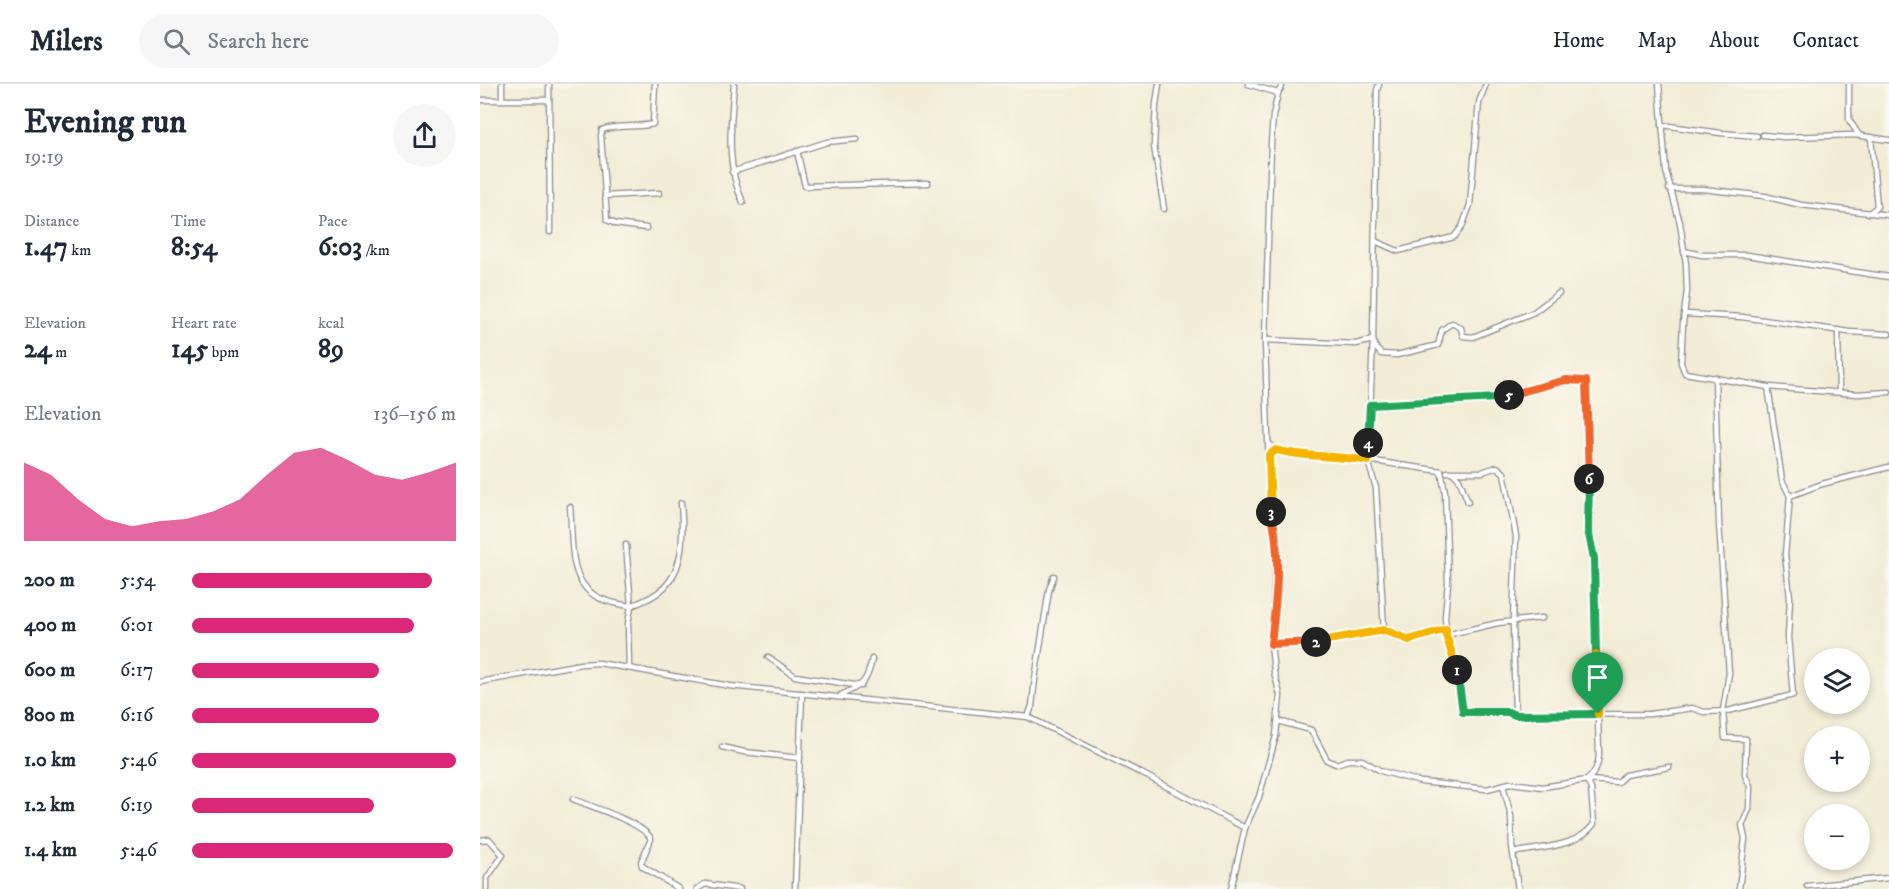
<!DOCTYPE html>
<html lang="en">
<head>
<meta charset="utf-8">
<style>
  :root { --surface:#fff; --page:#f6f6f7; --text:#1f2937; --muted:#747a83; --line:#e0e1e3; --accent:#db2777 }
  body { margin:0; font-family:"IM FELL DW Pica",serif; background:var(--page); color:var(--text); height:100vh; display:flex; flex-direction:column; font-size:22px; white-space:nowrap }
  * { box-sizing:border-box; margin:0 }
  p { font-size:20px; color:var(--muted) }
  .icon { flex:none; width:33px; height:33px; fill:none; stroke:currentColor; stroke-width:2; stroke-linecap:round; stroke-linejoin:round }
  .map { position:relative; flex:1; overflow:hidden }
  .drawer { display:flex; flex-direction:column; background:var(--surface); width:480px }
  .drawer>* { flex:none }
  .controls { position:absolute; left:1324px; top:564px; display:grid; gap:12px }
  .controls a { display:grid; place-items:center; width:66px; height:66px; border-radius:50%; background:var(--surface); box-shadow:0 3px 9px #0003; font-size:30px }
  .pin { position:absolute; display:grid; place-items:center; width:51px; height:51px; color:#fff; margin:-62px -26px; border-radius:50% 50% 50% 0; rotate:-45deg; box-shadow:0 0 6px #0007 }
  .pin .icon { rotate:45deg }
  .km { position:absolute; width:30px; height:30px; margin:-15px; border-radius:50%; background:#222; color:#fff; font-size:16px; line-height:30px; text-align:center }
  .round { display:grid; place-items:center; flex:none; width:63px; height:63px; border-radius:32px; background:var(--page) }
  .headline { display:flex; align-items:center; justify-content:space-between; height:102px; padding:0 24px }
  h1 { font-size:33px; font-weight:800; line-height:45px }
  .figures { display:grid; grid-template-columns:repeat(3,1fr); gap:9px; height:102px; padding:6px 24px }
  .figures div { display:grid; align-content:center }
  .figures b { font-size:26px; font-weight:800 }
  .figures small { font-size:16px; font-weight:400 }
  .figures p { font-size:16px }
  .chart { height:168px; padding:12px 24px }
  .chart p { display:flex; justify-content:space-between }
  .chart svg { width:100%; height:108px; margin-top:6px; fill:var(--accent); opacity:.7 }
  ul { padding:0 24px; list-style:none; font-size:20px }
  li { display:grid; grid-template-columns:96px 72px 1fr; align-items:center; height:45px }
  li i { height:15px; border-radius:8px; background:var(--accent) }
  header { display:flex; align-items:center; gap:36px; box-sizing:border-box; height:84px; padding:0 30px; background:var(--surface); border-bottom:2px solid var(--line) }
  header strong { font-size:28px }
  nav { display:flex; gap:33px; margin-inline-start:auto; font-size:21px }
  .search { width:420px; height:54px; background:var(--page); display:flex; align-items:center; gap:15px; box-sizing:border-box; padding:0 21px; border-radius:33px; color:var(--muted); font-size:22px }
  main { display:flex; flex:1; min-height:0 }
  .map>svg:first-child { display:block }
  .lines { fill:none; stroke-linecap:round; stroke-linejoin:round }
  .minor-casing { stroke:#8a8889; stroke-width:7 }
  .minor { stroke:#fff; stroke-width:4.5 }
  .split-1-casing { stroke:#fff; stroke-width:12 }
  .split-2-casing { stroke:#fff; stroke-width:12 }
  .split-3-casing { stroke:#fff; stroke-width:12 }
  .split-4-casing { stroke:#fff; stroke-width:12 }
  .split-5-casing { stroke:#fff; stroke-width:12 }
  .split-6-casing { stroke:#fff; stroke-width:12 }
  .split-7-casing { stroke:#fff; stroke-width:12 }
  .split-8-casing { stroke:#fff; stroke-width:12 }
  .split-1 { stroke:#22a559; stroke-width:8 }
  .split-2 { stroke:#f5b400; stroke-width:8 }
  .split-3 { stroke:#f0652b; stroke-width:8 }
  .split-4 { stroke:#f5b400; stroke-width:8 }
  .split-5 { stroke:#22a559; stroke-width:8 }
  .split-6 { stroke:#f0652b; stroke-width:8 }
  .split-7 { stroke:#22a559; stroke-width:8 }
  .split-8 { stroke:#f5b400; stroke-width:8 }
</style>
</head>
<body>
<header>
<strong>Milers</strong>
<div class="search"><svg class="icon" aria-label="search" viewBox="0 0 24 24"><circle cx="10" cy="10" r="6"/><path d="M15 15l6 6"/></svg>Search here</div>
<nav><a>Home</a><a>Map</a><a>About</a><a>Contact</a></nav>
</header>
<main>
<section class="drawer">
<div class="headline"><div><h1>Evening run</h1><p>19:19</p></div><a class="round"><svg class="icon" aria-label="share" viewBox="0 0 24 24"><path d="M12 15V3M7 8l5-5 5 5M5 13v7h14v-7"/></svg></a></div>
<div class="figures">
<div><p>Distance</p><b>1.47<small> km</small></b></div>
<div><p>Time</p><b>8:54</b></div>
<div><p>Pace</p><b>6:03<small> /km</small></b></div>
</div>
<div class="figures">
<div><p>Elevation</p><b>24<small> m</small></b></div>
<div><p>Heart rate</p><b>145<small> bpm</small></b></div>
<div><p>kcal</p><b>89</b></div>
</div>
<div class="chart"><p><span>Elevation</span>136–156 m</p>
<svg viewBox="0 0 160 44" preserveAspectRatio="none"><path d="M0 44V12L10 17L20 27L30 35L40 38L50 36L60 35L70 32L80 27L90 17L100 8L110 6L120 11L130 17L140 19L150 16L160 12V44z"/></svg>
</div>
<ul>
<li><b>200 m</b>5:54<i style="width:91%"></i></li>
<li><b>400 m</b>6:01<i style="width:84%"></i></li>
<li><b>600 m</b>6:17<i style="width:71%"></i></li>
<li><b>800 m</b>6:16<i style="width:71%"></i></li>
<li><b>1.0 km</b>5:46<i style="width:100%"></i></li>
<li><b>1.2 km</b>6:19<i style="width:69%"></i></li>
<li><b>1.4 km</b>5:46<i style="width:99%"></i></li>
</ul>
</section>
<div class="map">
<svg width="1409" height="805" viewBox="0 0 1409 805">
  <rect width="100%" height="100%" fill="#fbf7ec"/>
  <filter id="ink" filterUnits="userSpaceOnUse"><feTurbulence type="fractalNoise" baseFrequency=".0167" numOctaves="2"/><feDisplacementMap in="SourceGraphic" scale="12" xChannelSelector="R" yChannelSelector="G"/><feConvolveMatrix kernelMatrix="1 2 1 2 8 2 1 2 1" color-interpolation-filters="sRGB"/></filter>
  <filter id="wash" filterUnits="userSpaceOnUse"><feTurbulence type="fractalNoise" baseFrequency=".008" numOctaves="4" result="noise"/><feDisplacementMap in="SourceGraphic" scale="24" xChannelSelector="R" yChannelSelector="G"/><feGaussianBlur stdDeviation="1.35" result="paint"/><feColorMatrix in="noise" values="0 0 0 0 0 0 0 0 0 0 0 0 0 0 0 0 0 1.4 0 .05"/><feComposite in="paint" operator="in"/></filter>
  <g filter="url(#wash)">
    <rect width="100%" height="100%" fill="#f3edd7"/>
  </g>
  <g filter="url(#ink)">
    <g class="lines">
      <g class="minor-casing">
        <g id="minor">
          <path d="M69,0L70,148"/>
          <path d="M254,0C251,40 245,81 263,118"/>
          <path d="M679,0L676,20L674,62L684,125"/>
          <path d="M768,0L798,9L803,0"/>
          <path d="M1179,0L1186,87L1200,139L1206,180L1207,207L1203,239L1201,279L1205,289L1288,303L1377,310L1409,308"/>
          <path d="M1369,0V36L1379,51"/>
          <path d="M0,16H22V0"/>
          <path d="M22,16H69"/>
          <path d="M1182,41L1241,49L1277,52"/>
          <path d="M1283,51L1304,53L1375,51L1409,56"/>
          <path d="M317,67L325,102L448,99"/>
          <path d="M252,88L347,58L377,55"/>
          <path d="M1189,105H1223L1284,112L1321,121L1409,131"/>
          <path d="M125,112L179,109"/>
          <path d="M1389,129L1397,123L1391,53"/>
          <path d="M166,144L136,140L127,136L121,52L122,46C135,40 158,44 173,40L175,0"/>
          <path d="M895,157L918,167L974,153L982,143L990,121L999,18L1006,0"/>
          <path d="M1204,167L1222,171H1267L1409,193"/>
          <path d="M1205,230L1262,233L1369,248L1409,250"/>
          <path d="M1358,246L1359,307"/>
          <path d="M785,256L876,260L893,256L896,264L901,270L917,271L958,261L962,246L972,239L981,244L983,252L993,253L1054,228L1079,209"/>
          <path d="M1235,293L1239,439L1249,589L1243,627L1245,654L1266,655L1265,691L1270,702L1269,725L1262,741L1265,755L1259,805"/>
          <path d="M890,321L1017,314L1086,296L1106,297L1109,369L1108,446L1114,474L1119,672C1118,682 1115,690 1107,696L1111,705L1114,740C1097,764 1060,763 1033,769"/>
          <path d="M788,359L797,366L809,369L852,371L961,387"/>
          <path d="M967,388H1002L1017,383L1024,389L1036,452L1033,537L1035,631"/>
          <path d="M973,389L979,395L988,418"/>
          <path d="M1310,412L1342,400L1409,383"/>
          <path d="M90,423C93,451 87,494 114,511C125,518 139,520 151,522L146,461"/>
          <path d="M904,546L929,556L966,545L965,533L968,498L965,408L961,387"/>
          <path d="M966,551L976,583L983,628H1028L1035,631L1170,630L1212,624L1224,628L1248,627L1313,611L1308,554L1310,513L1305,471L1310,412L1302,396L1288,303"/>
          <path d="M966,551L1018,539L1062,534"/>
          <path d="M791,560L845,558L904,546L896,404L888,377L893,256L897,6L899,0"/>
          <path d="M288,573L315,592L381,602"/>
          <path d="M149,584L148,540L151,522C161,518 172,514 180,507C206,487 203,447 201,419"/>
          <path d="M0,598L101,580L119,579L250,602L548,633L659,688L765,744"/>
          <path d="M361,611C383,601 387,599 392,575"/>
          <path d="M548,633L552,622L555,595L569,506L574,492"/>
          <path d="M798,637L831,646L847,676L856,680L868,676H882L901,687L941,698L1007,705L1030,699L1063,703L1107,696L1138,698L1145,691L1189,683"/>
          <path d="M242,663L264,668L320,674"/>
          <path d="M1023,701L1031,732L1032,762L1038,805"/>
          <path d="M93,715C110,722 165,740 171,755L161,778L162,782L199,805"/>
          <path d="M0,756L9,755L23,771L7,794V805"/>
          <path d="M1327,802L1409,794"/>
          <path d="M217,805L225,800L260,805"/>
          <path d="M315,805L322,609"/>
          <path d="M751,805L765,744L779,713L796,652L800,611L794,588L791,560L796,470L794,440L790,419L785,256L791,60L793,32L798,9"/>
        </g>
      </g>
      <use href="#minor" class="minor"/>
    </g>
  </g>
  <g class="lines" filter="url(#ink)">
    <g class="split-1-casing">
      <path id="split-1" d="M977,586L983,628H1028L1035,631L1118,630"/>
    </g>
    <g class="split-2-casing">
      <path id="split-2" d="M836,558L904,546L929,556L966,545V551L977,586"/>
    </g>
    <g class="split-3-casing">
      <path id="split-3" d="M791,428C802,470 796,517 791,560L836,558"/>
    </g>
    <g class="split-4-casing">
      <path id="split-4" d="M791,428L789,371L796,366C826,374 857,371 888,377V359"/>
    </g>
    <g class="split-5-casing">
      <path id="split-5" d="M888,359L890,321L1017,314L1029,311"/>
    </g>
    <g class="split-6-casing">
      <path id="split-6" d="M1029,311L1086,296L1106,297L1109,395"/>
    </g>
    <g class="split-7-casing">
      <path id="split-7" d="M1109,395L1108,446L1114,474L1116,571"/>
    </g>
    <g class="split-8-casing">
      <path id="split-8" d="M1116,571L1118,630"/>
    </g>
    <use href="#split-1" class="split-1"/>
    <use href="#split-2" class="split-2"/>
    <use href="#split-3" class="split-3"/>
    <use href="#split-4" class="split-4"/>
    <use href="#split-5" class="split-5"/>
    <use href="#split-6" class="split-6"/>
    <use href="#split-7" class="split-7"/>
    <use href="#split-8" class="split-8"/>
  </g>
</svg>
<div class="controls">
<a><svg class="icon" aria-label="layers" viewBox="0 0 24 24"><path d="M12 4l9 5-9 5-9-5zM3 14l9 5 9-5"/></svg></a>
<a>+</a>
<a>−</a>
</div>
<div class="pin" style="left:1118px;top:630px;background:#1e9e55"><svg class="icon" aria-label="arrive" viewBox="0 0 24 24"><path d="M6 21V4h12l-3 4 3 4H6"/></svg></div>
<b class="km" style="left:977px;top:586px">1</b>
<b class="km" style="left:836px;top:558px">2</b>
<b class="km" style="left:791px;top:428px">3</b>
<b class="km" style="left:888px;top:359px">4</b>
<b class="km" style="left:1029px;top:311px">5</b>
<b class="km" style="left:1109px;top:395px">6</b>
</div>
</main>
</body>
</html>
